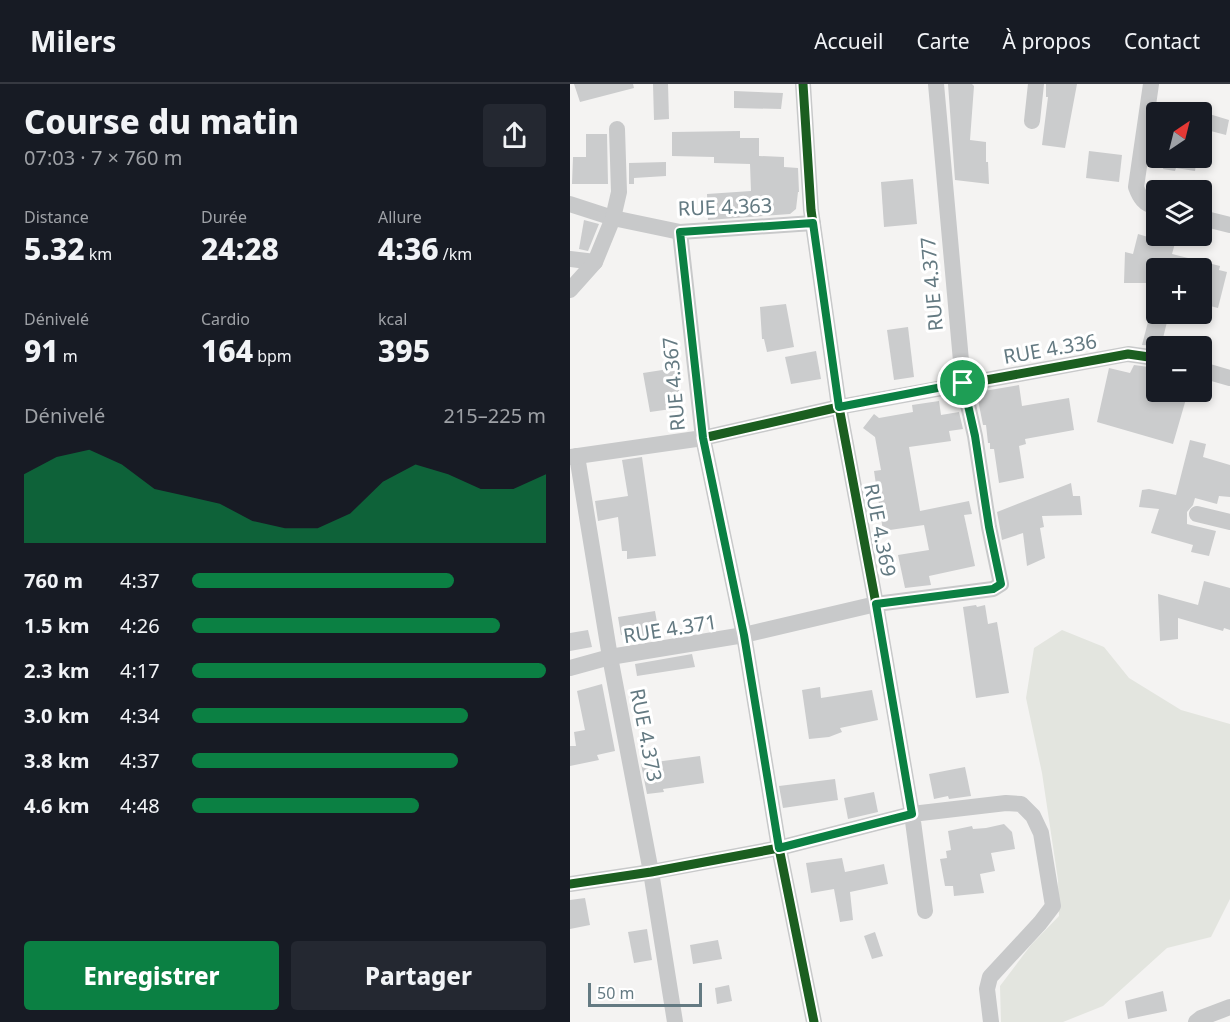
<!DOCTYPE html>
<html lang="fr">
<head>
<meta charset="utf-8">
<style>
  :root { --surface:#171b24; --page:#242831; --text:#f1f3f6; --muted:#9ea1a6; --line:#363941; --accent:#0b8043 }
  body { margin:0; font-family:"Noto Sans",sans-serif; background:var(--page); color:var(--text); height:100vh; display:flex; flex-direction:column; font-size:22px; white-space:nowrap }
  * { box-sizing:border-box; margin:0 }
  p { font-size:20px; color:var(--muted) }
  .icon { flex:none; width:33px; height:33px; fill:none; stroke:currentColor; stroke-width:2; stroke-linecap:round; stroke-linejoin:round }
  .map { position:relative; flex:1; overflow:hidden }
  .side { display:flex; flex-direction:column; background:var(--surface); width:570px }
  .side>* { flex:none }
  .needle { width:39px; rotate:35deg }
  .tools { position:absolute; left:576px; top:18px; display:grid; gap:12px }
  .tools a { display:grid; place-items:center; width:66px; height:66px; border-radius:6px; background:var(--surface); box-shadow:0 3px 9px #0003; font-size:30px }
  .scale { position:absolute; left:18px; bottom:15px; width:114px; box-sizing:border-box; padding-left:6px; border:3px solid #647a82; border-top:0; font-size:16px; line-height:21px; white-space:nowrap; color:#647a82; -webkit-text-stroke:4px #fff; paint-order:stroke }
  .pin { position:absolute; display:grid; place-items:center; width:51px; height:51px; color:#fff; margin:-26px; border:3px solid #fff; border-radius:50%; box-shadow:0 2px 6px #0007 }
  .round { display:grid; place-items:center; flex:none; width:63px; height:63px; border-radius:6px; background:var(--page) }
  .headline { display:flex; align-items:center; justify-content:space-between; height:102px; padding:0 24px }
  h1 { font-size:33px; font-weight:800; line-height:45px }
  .metrics { display:grid; grid-template-columns:repeat(3,1fr); gap:9px; height:102px; padding:6px 24px }
  .metrics div { display:grid; align-content:center }
  .metrics b { font-size:30px; font-weight:800 }
  .metrics small { font-size:16px; font-weight:400 }
  .metrics p { font-size:16px }
  .chart { height:168px; padding:12px 24px }
  .chart p { display:flex; justify-content:space-between }
  .chart svg { width:100%; height:108px; margin-top:6px; fill:var(--accent); opacity:.7 }
  .cta { display:flex; gap:12px; margin-top:auto; padding:12px 24px }
  .cta a { flex:1; height:69px; border-radius:6px; background:var(--accent); color:#fff; font-size:24px; font-weight:800; line-height:69px; text-align:center }
  .cta a+a { background:var(--page); color:var(--text) }
  ul { padding:0 24px; list-style:none; font-size:20px }
  li { display:grid; grid-template-columns:96px 72px 1fr; align-items:center; height:45px }
  li i { height:15px; border-radius:8px; background:var(--accent) }
  header { display:flex; align-items:center; gap:36px; box-sizing:border-box; height:84px; padding:0 30px; background:var(--surface); border-bottom:2px solid var(--line) }
  header strong { font-size:28px }
  nav { display:flex; gap:33px; margin-inline-start:auto; font-size:21px }
  main { display:flex; flex:1; min-height:0 }
  .map>svg:first-child { display:block }
  .green { fill:#e3e5df }
  .building { fill:#cbcccd }
  .lines { fill:none; stroke-linecap:round; stroke-linejoin:round }
  .minor { stroke:#c8c9ca; stroke-width:16 }
  .cycleway-casing { stroke:#fff; stroke-width:13 }
  .cycleway { stroke:#1b5e20; stroke-width:9 }
  .route-casing { stroke:#fff; stroke-width:12 }
  .route { stroke:#0b8043; stroke-width:8 }
  .labels { text-anchor:middle; stroke-width:6; stroke-linejoin:round; paint-order:stroke }
  .street-label { font-size:20px; fill:#647a82; stroke:#fff }
</style>
</head>
<body>
<header>
<strong>Milers</strong>
<nav><a>Accueil</a><a>Carte</a><a>À propos</a><a>Contact</a></nav>
</header>
<main>
<section class="side">
<div class="headline"><div><h1>Course du matin</h1><p>07:03 · 7 × 760 m</p></div><a class="round"><svg class="icon" aria-label="share" viewBox="0 0 24 24"><path d="M12 15V3M7 8l5-5 5 5M5 13v7h14v-7"/></svg></a></div>
<div class="metrics">
<div><p>Distance</p><b>5.32<small> km</small></b></div>
<div><p>Durée</p><b>24:28</b></div>
<div><p>Allure</p><b>4:36<small> /km</small></b></div>
</div>
<div class="metrics">
<div><p>Dénivelé</p><b>91<small> m</small></b></div>
<div><p>Cardio</p><b>164<small> bpm</small></b></div>
<div><p>kcal</p><b>395</b></div>
</div>
<div class="chart"><p><span>Dénivelé</span>215–225 m</p>
<svg viewBox="0 0 160 44" preserveAspectRatio="none"><path d="M0 44V16L10 9L20 6L30 12L40 22L50 25L60 28L70 35L80 38L90 38L100 32L110 19L120 12L130 16L140 22L150 22L160 16V44z"/></svg>
</div>
<ul>
<li><b>760 m</b>4:37<i style="width:74%"></i></li>
<li><b>1.5 km</b>4:26<i style="width:87%"></i></li>
<li><b>2.3 km</b>4:17<i style="width:100%"></i></li>
<li><b>3.0 km</b>4:34<i style="width:78%"></i></li>
<li><b>3.8 km</b>4:37<i style="width:75%"></i></li>
<li><b>4.6 km</b>4:48<i style="width:64%"></i></li>
</ul>
<div class="cta"><a>Enregistrer</a><a>Partager</a></div>
</section>
<div class="map">
<svg width="660" height="938" viewBox="0 0 660 938">
  <rect width="100%" height="100%" fill="#f4f3f2"/>
  <path class="green" d="M492,546L534,563L559,594L611,626L660,640V815L641,853L597,864L533,922L493,938H431L430,902L461,861L489,832L488,796L472,689L456,614L464,564Z"/>
  <g class="building">
    <path d="M4,0H63L64,4L10,18Z"/>
    <path d="M83,0H98L99,35L84,36Z"/>
    <path d="M378,0H402L404,2L400,56L416,58V78H418L419,100L385,96Z"/>
    <path d="M476,0H507L495,64L472,61L478,13H476Z"/>
    <path d="M164,7L213,9L211,25L164,24Z"/>
    <path d="M636,29L659,36L656,51L633,45Z"/>
    <path d="M170,47V54H189V72L214,73V83L228,84L229,108H228L226,125L220,130L138,136L137,110L181,107L180,80L144,79V73L102,72V48Z"/>
    <path d="M16,50H37L38,100H2L3,73H16Z"/>
    <path d="M519,67L552,71L549,98L516,94Z"/>
    <path d="M585,74H627L625,87L606,84L605,87L593,85L594,82L584,80Z"/>
    <path d="M96,78V92L64,94V100H59V79Z"/>
    <path d="M343,95L347,140L314,143L311,98Z"/>
    <path d="M14,136L29,140L18,167L9,165Z"/>
    <path d="M568,150L578,153L607,152L602,170L650,182L649,186L657,188L648,224L632,220V184H586V199H554L555,168L563,170Z"/>
    <path d="M216,220L224,263L197,268L194,255H192L190,223Z"/>
    <path d="M580,230H599L591,262L572,261Z"/>
    <path d="M338,243L344,293L324,296L317,246Z"/>
    <path d="M246,267L251,295L221,300L215,273Z"/>
    <path d="M564,281L586,284V308H618L603,360L527,338L539,284L560,289Z"/>
    <path d="M105,284L110,312L106,313L108,324L80,328L73,289Z"/>
    <path d="M449,301L452,322L499,314L504,346L455,355L456,360L449,362L454,394L429,399L424,365H420V359H418L416,341H413L408,316L414,307Z"/>
    <path d="M369,317L371,331L389,328L393,345L379,347L381,357L339,363L350,427L399,417L402,430L394,431L405,482L359,492L361,501L335,504L328,471L359,466L354,441L313,447L304,387L311,386L305,353L293,344L304,330L309,334L343,328L342,321Z"/>
    <path d="M620,356L636,360L633,373L660,381V413L649,412L647,420L625,414L623,421L617,428V440L646,447L639,472L621,468L623,461L581,449L589,425L569,423L572,406L579,405L606,411Z"/>
    <path d="M72,373L86,472L57,475V467H52L48,433L28,437L25,417L58,412L52,376Z"/>
    <path d="M501,399L503,412H510L512,431L472,432L474,443L470,444L475,474L457,482L453,449L432,456L427,428Z"/>
    <path d="M634,497L660,504V546L654,544L653,547L608,534V555L590,557L588,510L628,521Z"/>
    <path d="M406,521L407,523L415,521L418,540L427,538L439,609L406,614L393,523Z"/>
    <path d="M85,527L89,550L57,555L56,550L51,551L48,533Z"/>
    <path d="M18,546L22,563L0,567V549Z"/>
    <path d="M122,570L125,583L67,592L65,580Z"/>
    <path d="M32,600L45,667L27,671L29,676L0,682V662H6L4,648L15,646L7,607Z"/>
    <path d="M250,603L251,614L302,606L308,636L270,644L272,648L259,653L239,655L232,606Z"/>
    <path d="M130,672L134,699L93,705L94,708L77,710L71,680Z"/>
    <path d="M395,683L401,712L379,715L378,712L364,715L359,690Z"/>
    <path d="M265,695L268,716L213,724L209,702Z"/>
    <path d="M304,708L308,728L278,735L274,714Z"/>
    <path d="M434,740L442,748L445,765L421,769L425,787L410,790L414,809L384,812L383,802H375L370,775L377,774L376,767L381,766L378,747L402,742L403,745L416,744Z"/>
    <path d="M272,774L275,788L314,780L318,800L280,808L283,836L270,838L264,805L241,809L236,779Z"/>
    <path d="M15,814L20,841L0,845V816Z"/>
    <path d="M77,845L82,876L64,879L58,848Z"/>
    <path d="M305,848L313,872L302,875L294,852Z"/>
    <path d="M148,856L152,875L123,880L120,861Z"/>
    <path d="M159,901L162,917L147,920L145,904Z"/>
    <path d="M593,907L597,927L558,935L555,917Z"/>
  </g>
  <g class="lines">
    <g class="minor">
      <path d="M581,0L566,103C570,114 574,120 586,123"/>
      <path d="M462,37L466,0"/>
      <path d="M0,120L43,134L110,148L243,139"/>
      <path d="M632,134L660,141"/>
      <path d="M0,175L25,178"/>
      <path d="M0,206L25,178L43,134L49,108L47,45"/>
      <path d="M632,286L660,294"/>
      <path d="M7,372L40,573L81,788L105,938"/>
      <path d="M0,373L133,354L110,148"/>
      <path d="M627,430L660,438"/>
      <path d="M0,584L40,573L174,551L306,520L423,505L431,500L419,443L405,352L393,299L366,0"/>
      <path d="M0,800L81,788L209,764L342,730L306,520L269,323L241,126L233,0"/>
      <path d="M355,827L342,730L436,719L451,720L463,732L471,749L483,822L470,839L420,893L417,905L421,938"/>
      <path d="M244,938L209,764L174,551L133,354L269,323L558,270L586,274"/>
      <path d="M626,938L631,934L660,923"/>
    </g>
    <g class="cycleway-casing">
      <g id="cycleway">
        <path d="M0,800L81,788L209,764L342,730L306,520L269,323L241,126L233,0"/>
        <path d="M244,938L209,764L174,551L133,354L269,323L558,270L586,274"/>
      </g>
    </g>
    <use href="#cycleway" class="cycleway"/>
  </g>
  <g class="lines">
    <g class="route-casing">
      <path id="route" d="M243,139L269,323L393,299L405,352L419,443L431,500L423,505L306,520L342,730L209,764L174,551L133,354L110,148Z"/>
    </g>
    <use href="#route" class="route"/>
  </g>
  <g class="labels">
    <g class="street-label">
      <text transform="translate(155 123) rotate(-2)" y="7">RUE 4.363</text>
      <text transform="translate(362 200) rotate(-95)" y="7">RUE 4.377</text>
      <text transform="translate(480 265) rotate(-10)" y="7">RUE 4.336</text>
      <text transform="translate(104 300) rotate(-95)" y="7">RUE 4.367</text>
      <text transform="translate(310 446) rotate(79)" y="7">RUE 4.369</text>
      <text transform="translate(100 545) rotate(-9)" y="7">RUE 4.371</text>
      <text transform="translate(76 651) rotate(79)" y="7">RUE 4.373</text>
    </g>
  </g>
</svg>
<div class="tools">
<a><svg class="needle" viewBox="-14 -14 28 28"><path d="M0-13l5 13h-10z" fill="#e53935"/><path d="M0 13l5-13h-10z" fill="#9ea1a6"/></svg></a>
<a><svg class="icon" aria-label="layers" viewBox="0 0 24 24"><path d="M12 4l9 5-9 5-9-5zM3 14l9 5 9-5"/></svg></a>
<a>+</a>
<a>−</a>
</div>
<div class="scale">50 m</div>
<div class="pin" style="left:393px;top:299px;background:#1e9e55"><svg class="icon" aria-label="arrive" viewBox="0 0 24 24"><path d="M6 21V4h12l-3 4 3 4H6"/></svg></div>
</div>
</main>
</body>
</html>
